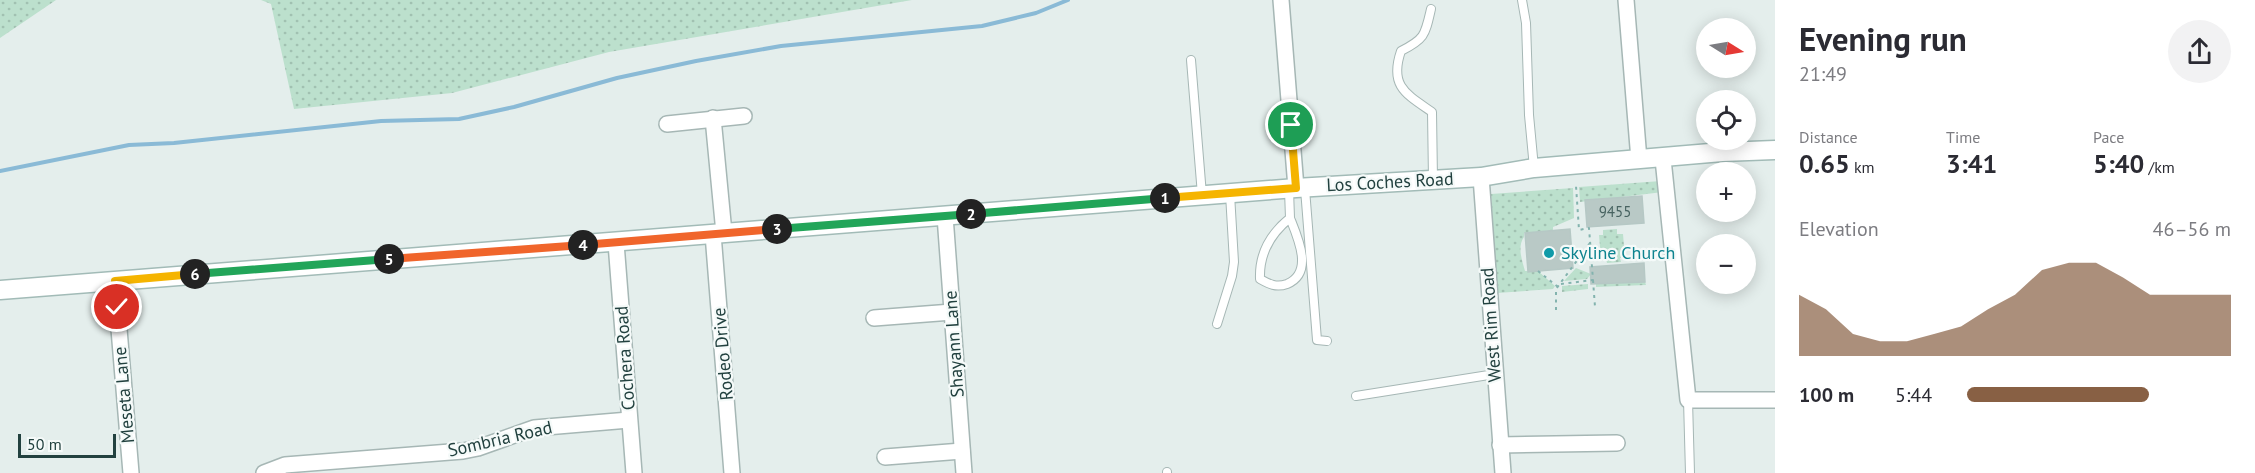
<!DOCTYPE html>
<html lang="en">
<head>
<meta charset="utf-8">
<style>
  :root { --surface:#fff; --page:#f2f2f3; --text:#2b2b33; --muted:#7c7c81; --accent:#886044 }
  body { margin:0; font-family:"PT Sans",sans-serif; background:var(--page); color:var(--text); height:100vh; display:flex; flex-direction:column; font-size:22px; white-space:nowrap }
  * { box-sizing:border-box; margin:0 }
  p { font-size:20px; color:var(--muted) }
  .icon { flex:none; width:33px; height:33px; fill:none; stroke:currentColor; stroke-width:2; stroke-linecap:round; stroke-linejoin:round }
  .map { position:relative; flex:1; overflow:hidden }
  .drawer { display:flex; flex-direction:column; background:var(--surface); width:480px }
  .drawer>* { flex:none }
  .needle { width:39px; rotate:101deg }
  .tools { position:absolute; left:1696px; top:18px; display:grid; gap:12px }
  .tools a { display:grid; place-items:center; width:60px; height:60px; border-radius:50%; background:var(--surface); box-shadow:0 3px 15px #0003; font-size:30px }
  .scale { position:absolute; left:18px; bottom:15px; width:98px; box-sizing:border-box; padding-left:6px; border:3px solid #22413f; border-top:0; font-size:16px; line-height:21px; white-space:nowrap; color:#22413f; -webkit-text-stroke:4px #f5faf9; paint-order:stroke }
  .pin { position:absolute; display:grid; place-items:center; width:51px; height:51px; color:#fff; margin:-26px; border:3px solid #fff; border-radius:50%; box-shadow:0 2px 6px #0007 }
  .km { position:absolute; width:30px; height:30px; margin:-15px; border-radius:50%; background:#222; color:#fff; font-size:16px; line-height:30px; text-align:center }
  .round { display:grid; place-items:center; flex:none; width:63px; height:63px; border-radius:32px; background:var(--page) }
  .summary { display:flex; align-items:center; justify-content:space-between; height:102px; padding:0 24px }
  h1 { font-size:33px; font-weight:800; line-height:45px }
  .figures { display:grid; grid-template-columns:repeat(3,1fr); gap:9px; height:102px; padding:6px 24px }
  .figures div { display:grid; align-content:center }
  .figures b { font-size:26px; font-weight:800 }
  .figures small { font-size:16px; font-weight:400 }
  .figures p { font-size:16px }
  .chart { height:168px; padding:12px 24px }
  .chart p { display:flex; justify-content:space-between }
  .chart svg { width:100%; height:108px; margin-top:6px; fill:var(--accent); opacity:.7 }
  ul { padding:0 24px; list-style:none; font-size:20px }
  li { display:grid; grid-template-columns:96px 72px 1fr; align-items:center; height:45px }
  li i { height:15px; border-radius:8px; background:var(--accent) }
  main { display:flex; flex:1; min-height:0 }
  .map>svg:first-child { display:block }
  .green { fill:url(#green-dots) }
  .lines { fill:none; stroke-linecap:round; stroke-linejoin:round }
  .stream { stroke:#8abad6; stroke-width:4 }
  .building { fill:#b9c9c6; stroke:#b6c8c5; stroke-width:1.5 }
  .service-casing { stroke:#a6b7b5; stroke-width:10 }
  .minor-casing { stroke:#a6b7b5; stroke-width:18 }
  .secondary-casing { stroke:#a2bbb7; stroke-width:21 }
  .path { stroke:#83b3ae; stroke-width:2; stroke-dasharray:3 4.5; stroke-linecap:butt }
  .service { stroke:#fff; stroke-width:8 }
  .minor { stroke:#fff; stroke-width:15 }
  .secondary { stroke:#fff; stroke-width:18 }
  .split-1-casing { stroke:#fff; stroke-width:12 }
  .split-2-casing { stroke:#fff; stroke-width:12 }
  .split-3-casing { stroke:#fff; stroke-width:12 }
  .split-4-casing { stroke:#fff; stroke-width:12 }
  .split-5-casing { stroke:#fff; stroke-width:12 }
  .split-6-casing { stroke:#fff; stroke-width:12 }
  .split-7-casing { stroke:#fff; stroke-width:12 }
  .split-1 { stroke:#f5b400; stroke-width:8 }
  .split-2 { stroke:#22a559; stroke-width:8 }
  .split-3 { stroke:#22a559; stroke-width:8 }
  .split-4 { stroke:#f0652b; stroke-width:8 }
  .split-5 { stroke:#f0652b; stroke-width:8 }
  .split-6 { stroke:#22a559; stroke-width:8 }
  .split-7 { stroke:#f5b400; stroke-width:8 }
  .culture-dot { fill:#0f9aa8; stroke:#f5faf9; stroke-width:2 }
  .labels { text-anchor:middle; stroke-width:4.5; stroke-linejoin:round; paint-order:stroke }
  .number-label { font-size:15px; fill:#486361 }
  .street-label { font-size:18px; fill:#22413f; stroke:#f5faf9 }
  .culture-label { font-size:18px; fill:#0d838f; stroke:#f5faf9; text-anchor:start }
</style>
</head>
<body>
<main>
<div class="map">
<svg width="1775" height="473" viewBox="0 0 1775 473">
  <defs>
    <pattern id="green-dots" width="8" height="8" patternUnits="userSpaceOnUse" patternTransform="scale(1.5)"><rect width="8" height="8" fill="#bce0cd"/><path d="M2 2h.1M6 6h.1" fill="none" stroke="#a1c1b1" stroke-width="1.8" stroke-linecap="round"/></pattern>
  </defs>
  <rect width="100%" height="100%" fill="#e4eeec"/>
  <g class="green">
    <path d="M0,0H56L0,38Z"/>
    <path d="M261,0H912L609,52L452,93L294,109L271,4Z"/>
    <path d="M1661,181L1663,192L1580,202L1579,187Z"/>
    <path d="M1573,188L1574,218L1553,227V231L1524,233V237C1517,247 1522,260 1525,271H1538L1555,286L1553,289L1497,293L1491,194Z"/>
    <path d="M1617,229V234H1623L1625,258H1620L1621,262L1607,263L1606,258H1601L1599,235H1603V230Z"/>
    <path d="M1576,268L1591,274L1587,279L1564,281Z"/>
    <path d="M1645,282L1646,285L1596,287V284Z"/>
    <path d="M1588,284V289L1562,292V286Z"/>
  </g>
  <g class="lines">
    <path class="stream" d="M0,171L129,145L174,143L381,121L459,119L514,107L617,78L696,61L781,46L982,26L1036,13L1068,0"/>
  </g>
  <g class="building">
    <path d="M1642,196L1644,223L1587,227L1585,200Z"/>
    <path d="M1570,229L1573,268L1528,272L1525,233Z"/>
    <path d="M1644,263L1645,282L1591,284L1590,267Z"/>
  </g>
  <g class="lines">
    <g class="service-casing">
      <g id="service">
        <path d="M1522,0L1526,23L1529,115L1534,168"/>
        <path d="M1431,9C1425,35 1425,39 1401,51C1389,86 1406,94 1432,112L1433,180"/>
        <path d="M1191,60L1202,195"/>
        <path d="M1305,189L1317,340L1327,341"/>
        <path d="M1289,190L1290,218C1270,234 1259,253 1260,279C1269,284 1276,288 1287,284C1314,273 1298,238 1290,218"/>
        <path d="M1217,324L1232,276L1234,262L1230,194"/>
        <path d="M1356,396L1495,374"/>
        <path d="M1688,400L1690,473"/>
        <path d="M1167,473V472"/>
      </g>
    </g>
    <g class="minor-casing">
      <g id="minor">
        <path d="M1281,0L1296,188"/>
        <path d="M1626,0L1639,160"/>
        <path d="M713,118L724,233"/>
        <path d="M667,124L744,116"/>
        <path d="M1663,159L1688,400H1775"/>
        <path d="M1481,177L1503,473"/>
        <path d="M945,216L964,473"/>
        <path d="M713,234L732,473"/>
        <path d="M616,243L634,473"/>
        <path d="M115,281L131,473"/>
        <path d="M874,318L952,312"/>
        <path d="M1500,445L1617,443"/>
        <path d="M885,457L962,451"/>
        <path d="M264,473L285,465L463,451L478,448L534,428L629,420"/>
      </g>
    </g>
    <g class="secondary-casing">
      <path id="secondary" d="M0,290L1296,188L1481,177L1534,168L1722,152L1775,150"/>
    </g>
    <g class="path">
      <path d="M1538,271L1558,287"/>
      <path d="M1593,280L1595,307"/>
      <path d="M1561,284L1593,280L1589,228L1579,230L1576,186"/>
      <path d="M1556,310V289L1590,243"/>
    </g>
    <use href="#service" class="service"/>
    <use href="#minor" class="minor"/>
    <use href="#secondary" class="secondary"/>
  </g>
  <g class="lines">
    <g class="split-1-casing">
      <path id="split-1" d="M1165,198L1296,188L1291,125"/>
    </g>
    <g class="split-2-casing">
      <path id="split-2" d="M971,214L1165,198"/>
    </g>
    <g class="split-3-casing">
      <path id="split-3" d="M777,229L971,214"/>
    </g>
    <g class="split-4-casing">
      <path id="split-4" d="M583,245L777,229"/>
    </g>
    <g class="split-5-casing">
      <path id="split-5" d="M389,259L583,245"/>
    </g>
    <g class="split-6-casing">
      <path id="split-6" d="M195,274L389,259"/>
    </g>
    <g class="split-7-casing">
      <path id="split-7" d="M117,307L115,281L195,274"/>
    </g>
    <use href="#split-1" class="split-1"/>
    <use href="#split-2" class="split-2"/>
    <use href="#split-3" class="split-3"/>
    <use href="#split-4" class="split-4"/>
    <use href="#split-5" class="split-5"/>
    <use href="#split-6" class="split-6"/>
    <use href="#split-7" class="split-7"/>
  </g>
  <circle class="culture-dot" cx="1549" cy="253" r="6"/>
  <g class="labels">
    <g class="number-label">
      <text x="1615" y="217">9455</text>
    </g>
    <g class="street-label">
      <text transform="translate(1390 182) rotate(-3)" y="6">Los Coches Road</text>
      <text transform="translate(1491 325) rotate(-94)" y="6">West Rim Road</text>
      <text transform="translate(954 344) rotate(-94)" y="6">Shayann Lane</text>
      <text transform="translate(723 354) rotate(-95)" y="6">Rodeo Drive</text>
      <text transform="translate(625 358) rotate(-94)" y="6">Cochera Road</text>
      <text transform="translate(124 395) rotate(-95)" y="6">Meseta Lane</text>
      <text transform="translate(500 439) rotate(-13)" y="6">Sombria Road</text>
    </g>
    <g class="culture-label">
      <text x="1561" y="259">Skyline Church</text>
    </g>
  </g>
</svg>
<div class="tools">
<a><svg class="needle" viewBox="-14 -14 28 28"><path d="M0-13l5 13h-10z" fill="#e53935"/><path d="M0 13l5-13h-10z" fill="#7c7c81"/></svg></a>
<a><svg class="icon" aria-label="locate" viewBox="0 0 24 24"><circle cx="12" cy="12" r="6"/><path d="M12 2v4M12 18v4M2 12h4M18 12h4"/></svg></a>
<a>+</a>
<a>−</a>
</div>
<div class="scale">50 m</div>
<div class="pin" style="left:1291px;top:125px;background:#1e9e55"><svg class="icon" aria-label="arrive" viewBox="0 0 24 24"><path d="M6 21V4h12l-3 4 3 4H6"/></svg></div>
<div class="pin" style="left:117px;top:307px;background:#d93025"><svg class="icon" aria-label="check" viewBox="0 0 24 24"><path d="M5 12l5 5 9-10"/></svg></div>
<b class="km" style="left:1165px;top:198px">1</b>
<b class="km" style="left:971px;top:214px">2</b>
<b class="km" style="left:777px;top:229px">3</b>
<b class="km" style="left:583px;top:245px">4</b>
<b class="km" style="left:389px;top:259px">5</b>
<b class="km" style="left:195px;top:274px">6</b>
</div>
<section class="drawer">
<div class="summary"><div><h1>Evening run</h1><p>21:49</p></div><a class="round"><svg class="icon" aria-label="share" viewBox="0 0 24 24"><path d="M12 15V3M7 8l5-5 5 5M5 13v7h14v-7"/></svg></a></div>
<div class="figures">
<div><p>Distance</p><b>0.65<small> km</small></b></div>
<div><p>Time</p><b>3:41</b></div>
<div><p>Pace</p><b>5:40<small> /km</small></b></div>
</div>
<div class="chart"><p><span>Elevation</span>46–56 m</p>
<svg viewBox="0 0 160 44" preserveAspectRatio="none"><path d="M0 44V19L10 25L20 35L30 38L40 38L50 35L60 32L70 25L80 19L90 9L100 6L110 6L120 12L130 19L140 19L150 19L160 19V44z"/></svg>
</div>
<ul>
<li><b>100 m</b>5:44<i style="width:69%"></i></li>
</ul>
</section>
</main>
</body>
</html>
